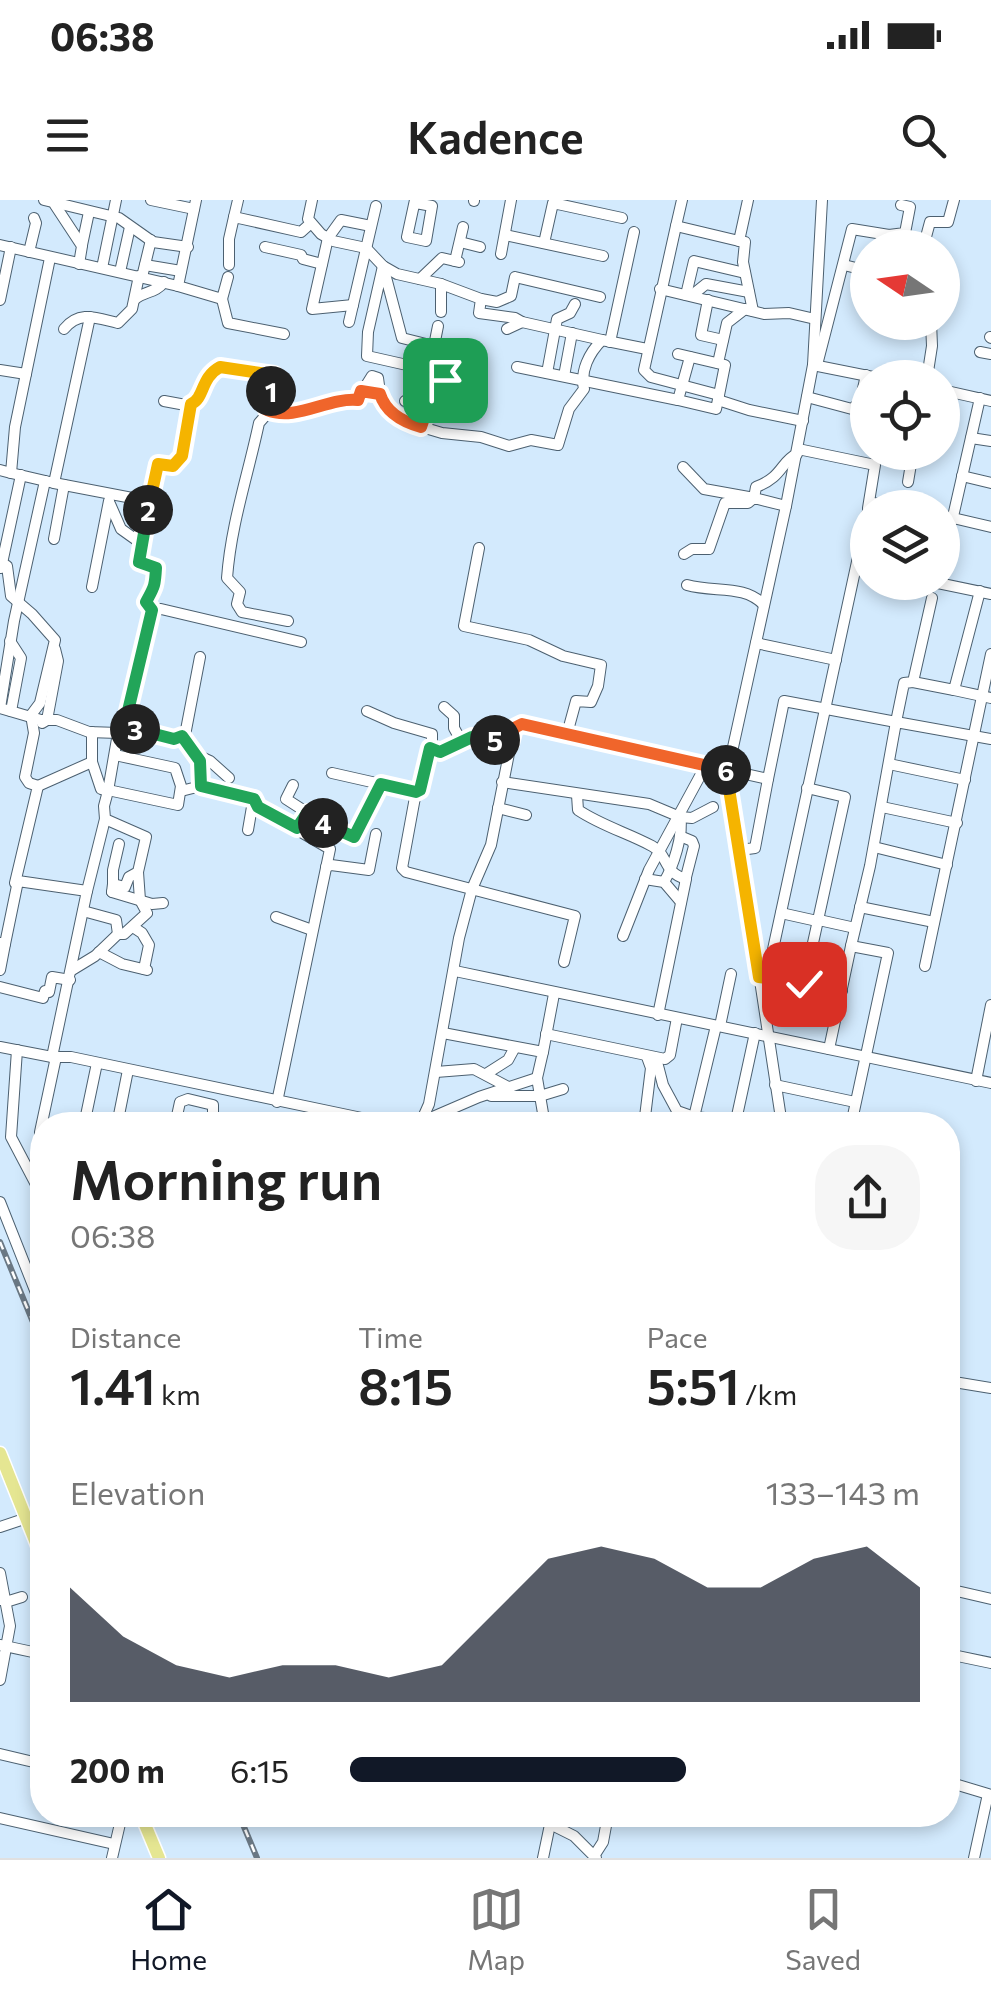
<!DOCTYPE html>
<html lang="en">
<head>
<meta charset="utf-8">
<style>
  :root { --surface:#fff; --page:#f6f6f6; --text:#222; --muted:#767676; --line:#e0e0e0; --accent:#111827 }
  body { margin:0; font-family:Commissioner,sans-serif; background:var(--page); color:var(--text); height:100vh; display:flex; flex-direction:column; font-size:38px; white-space:nowrap }
  * { box-sizing:border-box; margin:0 }
  p { font-size:32px; color:var(--muted) }
  .icon { flex:none; width:55px; height:55px; fill:none; stroke:currentColor; stroke-width:2; stroke-linecap:round; stroke-linejoin:round }
  .map { position:relative; flex:1; overflow:hidden }
  .panel { position:absolute; left:30px; top:912px; width:930px; height:715px; display:flex; flex-direction:column; background:var(--surface); border-radius:40px; box-shadow:0 5px 15px #0003 }
  .panel>* { flex:none }
  .needle { width:65px; rotate:283deg }
  .fabs { position:absolute; left:850px; top:30px; display:grid; gap:20px }
  .fabs a { display:grid; place-items:center; width:110px; height:110px; border-radius:50%; background:var(--surface); box-shadow:0 5px 15px #0003; font-size:50px }
  .pin { position:absolute; display:grid; place-items:center; width:85px; height:85px; color:#fff; margin:-42px; border-radius:20px; box-shadow:0 5px 15px #0006 }
  .km { position:absolute; width:50px; height:50px; margin:-25px; border-radius:50%; background:#222; color:#fff; font-size:28px; line-height:50px; text-align:center }
  .round { display:grid; place-items:center; flex:none; width:105px; height:105px; border-radius:40px; background:var(--page) }
  .headline { display:flex; align-items:center; justify-content:space-between; height:170px; padding:0 40px }
  h1 { font-size:55px; font-weight:600; line-height:75px }
  .stats { display:grid; grid-template-columns:repeat(3,1fr); gap:15px; height:170px; padding:10px 40px }
  .stats div { display:grid; align-content:center }
  .stats b { font-size:50px; font-weight:600 }
  .stats small { font-size:28px; font-weight:400 }
  .stats p { font-size:28px }
  .chart { height:280px; padding:20px 40px }
  .chart p { display:flex; justify-content:space-between }
  .chart svg { width:100%; height:180px; margin-top:10px; fill:var(--accent); opacity:.7 }
  ul { padding:0 40px; list-style:none; font-size:32px }
  li { display:grid; grid-template-columns:160px 120px 1fr; align-items:center; height:75px }
  li i { height:25px; border-radius:12px; background:var(--accent) }
  .status { display:flex; justify-content:space-between; align-items:center; height:70px; padding:0 50px; background:var(--surface); direction:ltr }
  .status svg { height:28px; fill:currentColor }
  header { display:flex; justify-content:space-between; align-items:center; height:130px; padding:0 40px; background:var(--surface); font-size:45px; font-weight:600 }
  .menu { display:flex; justify-content:space-around; align-items:center; height:140px; border-top:2px solid var(--line); background:var(--surface); font-size:28px; color:var(--muted) }
  .menu a { display:grid; justify-items:center; gap:5px }
  .menu .selected { color:var(--accent) }
  .map>svg:first-child { display:block }
  .lines { fill:none; stroke-linecap:round; stroke-linejoin:round }
  .minor-casing { stroke:#4c6070; stroke-width:12 }
  .major-casing { stroke:#fff; stroke-width:15 }
  .minor { stroke:#fff; stroke-width:10 }
  .major { stroke:#e5e692; stroke-width:12 }
  .rail-casing { stroke:#6a7884; stroke-width:6 }
  .rail { stroke:#fff; stroke-width:2.5; stroke-dasharray:8; stroke-linecap:butt }
  .split-1-casing { stroke:#fff; stroke-width:20 }
  .split-2-casing { stroke:#fff; stroke-width:20 }
  .split-3-casing { stroke:#fff; stroke-width:20 }
  .split-4-casing { stroke:#fff; stroke-width:20 }
  .split-5-casing { stroke:#fff; stroke-width:20 }
  .split-6-casing { stroke:#fff; stroke-width:20 }
  .split-7-casing { stroke:#fff; stroke-width:20 }
  .split-1 { stroke:#f0652b; stroke-width:12 }
  .split-2 { stroke:#f5b400; stroke-width:12 }
  .split-3 { stroke:#22a559; stroke-width:12 }
  .split-4 { stroke:#22a559; stroke-width:12 }
  .split-5 { stroke:#22a559; stroke-width:12 }
  .split-6 { stroke:#f0652b; stroke-width:12 }
  .split-7 { stroke:#f5b400; stroke-width:12 }
</style>
</head>
<body>
<div class="status"><b>06:38</b><svg viewBox="0 0 49 12"><path d="M0 12V9h3v3zM5 12V6h3v6zM10 12V3h3v9zM15 12V0h3v12zM26 1h20v11H26zM47 4h2v5h-2z"/></svg></div>
<header><svg class="icon" aria-label="menu" viewBox="0 0 24 24"><path d="M4 6h16M4 12h16M4 18h16"/></svg>Kadence<svg class="icon" aria-label="search" viewBox="0 0 24 24"><circle cx="10" cy="10" r="6"/><path d="M15 15l6 6"/></svg></header>
<div class="map">
<svg width="991" height="1658" viewBox="0 0 991 1658">
  <rect width="100%" height="100%" fill="#d3eafd"/>
  <g class="lines">
    <g class="minor-casing">
      <g id="minor">
        <path d="M44,0L119,18L153,42L188,47"/>
        <path d="M151,0L194,9"/>
        <path d="M196,0L178,86L222,99L228,77"/>
        <path d="M312,0L308,19L321,34L333,41L366,48L383,66L397,74L441,84L481,99L479,113L515,118L522,122L602,140"/>
        <path d="M415,0L407,37L426,41L432,6L416,3"/>
        <path d="M682,0L676,26L739,41L748,0"/>
        <path d="M474,1V0"/>
        <path d="M55,5L82,46L79,64"/>
        <path d="M234,17L238,0"/>
        <path d="M676,26L644,170L651,177L719,195L725,165L678,154"/>
        <path d="M505,35L603,56"/>
        <path d="M739,41L745,42L743,62L753,111"/>
        <path d="M460,42L480,47"/>
        <path d="M544,43L553,3L622,18"/>
        <path d="M0,45L178,86"/>
        <path d="M82,45L89,12"/>
        <path d="M265,47L301,55L303,59L322,64"/>
        <path d="M923,48L930,22H948L954,0"/>
        <path d="M29,52L36,23L34,18"/>
        <path d="M501,54L511,0"/>
        <path d="M455,61L463,27"/>
        <path d="M145,65L181,71"/>
        <path d="M229,65V39L234,17L301,32L311,23"/>
        <path d="M844,65L868,71"/>
        <path d="M383,66L402,138L434,146L429,170L367,156L368,132Z"/>
        <path d="M102,68L116,0"/>
        <path d="M120,72L130,27"/>
        <path d="M142,77L151,40"/>
        <path d="M420,79L442,58L459,62"/>
        <path d="M441,84V112"/>
        <path d="M660,89L764,114L789,113L815,119"/>
        <path d="M686,95L694,61L745,73"/>
        <path d="M691,96L706,84L749,92"/>
        <path d="M135,99C145,91 156,93 164,82"/>
        <path d="M222,99L228,123L284,134"/>
        <path d="M481,99L497,102L511,96L515,77L600,97"/>
        <path d="M0,100L11,47"/>
        <path d="M708,100L701,135L723,140"/>
        <path d="M353,105L312,109L328,38L341,20L371,26"/>
        <path d="M349,122L376,6"/>
        <path d="M64,129C80,110 96,118 118,123L132,109L139,76"/>
        <path d="M507,129L522,122"/>
        <path d="M990,137L991,138"/>
        <path d="M610,142L634,32"/>
        <path d="M434,146L438,126"/>
        <path d="M980,152L991,154"/>
        <path d="M690,157L678,200L716,209L719,195"/>
        <path d="M818,161L852,29L889,35L905,33L910,7L901,5"/>
        <path d="M718,163L727,123L745,109"/>
        <path d="M813,165L878,178"/>
        <path d="M517,167L678,200"/>
        <path d="M0,170L26,174"/>
        <path d="M547,173L557,119L570,113L575,104"/>
        <path d="M564,176L572,133"/>
        <path d="M927,178L932,146L931,122"/>
        <path d="M942,190L991,201"/>
        <path d="M807,197L852,209L860,202L866,175"/>
        <path d="M718,200L749,210L803,221"/>
        <path d="M164,201L191,206"/>
        <path d="M405,201L429,203"/>
        <path d="M267,210C296,222 328,197 357,200L372,176L378,178L381,200L405,222L442,233L481,237L509,246L531,240L558,245L569,209L584,189C580,171 589,153 602,140L647,149"/>
        <path d="M421,227L429,203L445,180"/>
        <path d="M971,238L991,241"/>
        <path d="M798,249L875,265L868,308"/>
        <path d="M683,267L704,289L754,298L756,287C783,277 781,261 797,254"/>
        <path d="M0,270L11,273L15,227L50,58"/>
        <path d="M11,273L54,283L90,117"/>
        <path d="M962,276L991,283"/>
        <path d="M45,281L14,421L0,508L41,520H57L89,532L118,533L126,527L174,539L182,536L186,530L200,457"/>
        <path d="M908,282L913,252"/>
        <path d="M54,283L153,302"/>
        <path d="M870,302L894,308"/>
        <path d="M110,304L121,329L142,344"/>
        <path d="M953,318L991,327"/>
        <path d="M942,319L952,321L980,198"/>
        <path d="M54,339L64,285"/>
        <path d="M479,348L464,426L529,440L563,456L601,465L598,486L591,502L576,501L567,534"/>
        <path d="M684,354L692,349H709L725,303H748L754,298L786,306"/>
        <path d="M2,363L7,366L11,396L32,414L55,440L40,503L31,515L34,533L25,577L29,583L38,586L15,683"/>
        <path d="M1,368L21,275"/>
        <path d="M933,382L991,394"/>
        <path d="M687,385C715,393 744,384 764,405"/>
        <path d="M92,387L109,301"/>
        <path d="M152,410L161,409L301,442"/>
        <path d="M10,441L21,458L11,511"/>
        <path d="M756,443L836,460"/>
        <path d="M913,482L954,490L980,391"/>
        <path d="M954,490L991,498"/>
        <path d="M444,507L454,516V528L463,544"/>
        <path d="M367,511L394,523L432,534V551L440,552L472,537L510,544"/>
        <path d="M42,523L47,520L58,461L55,449"/>
        <path d="M126,527L152,410L146,402C154,387 155,387 157,368L139,361V358L158,263L173,266L181,255L191,204C205,198 200,178 220,167L275,177L266,215L259,223C248,275 231,324 227,378L240,392L237,404L242,412L288,421"/>
        <path d="M182,536L201,561V586"/>
        <path d="M430,548L420,590L416,592L402,668L406,672L575,716L564,762"/>
        <path d="M199,556L210,561L229,578"/>
        <path d="M92,562L101,589L108,591L118,533"/>
        <path d="M889,564L965,580"/>
        <path d="M332,573L416,592"/>
        <path d="M502,582L649,604L680,617L692,618L713,607"/>
        <path d="M293,585L286,599L331,628L353,637L381,584"/>
        <path d="M38,586L92,562V532"/>
        <path d="M108,590L178,605L181,586L175,568L115,555"/>
        <path d="M108,591L104,606L105,619L146,637L138,672L129,677L125,687L113,684L112,692"/>
        <path d="M181,591L201,586L254,599L258,607L330,649L277,902"/>
        <path d="M577,595L578,610C602,626 628,633 652,646C669,655 662,672 686,679L658,815"/>
        <path d="M882,607L957,623"/>
        <path d="M498,608L526,615"/>
        <path d="M248,630L253,601"/>
        <path d="M680,636L692,641L694,646L685,681"/>
        <path d="M874,647L947,665"/>
        <path d="M740,650L755,648L768,579"/>
        <path d="M326,667L331,665L369,670L376,634"/>
        <path d="M645,679L664,682L681,702"/>
        <path d="M664,682C673,667 684,634 680,617"/>
        <path d="M113,684V670L119,644"/>
        <path d="M87,691L105,619"/>
        <path d="M112,692L152,704L163,703"/>
        <path d="M860,707L934,722"/>
        <path d="M83,711L116,720L118,734H124L147,713L140,700L138,672"/>
        <path d="M781,713L817,721"/>
        <path d="M276,717L312,730"/>
        <path d="M819,720L855,728"/>
        <path d="M133,727L142,733L149,745L144,769"/>
        <path d="M623,736L649,670L706,565"/>
        <path d="M0,743L5,744L18,681L87,691L52,857"/>
        <path d="M99,752L122,764L147,770"/>
        <path d="M925,766L991,454"/>
        <path d="M0,770L5,744"/>
        <path d="M72,770L95,756L118,734"/>
        <path d="M455,771L991,883"/>
        <path d="M759,777H767L868,311"/>
        <path d="M767,777L842,791"/>
        <path d="M804,784L845,597L807,588"/>
        <path d="M0,787L43,798L45,791L49,792L52,777L70,780"/>
        <path d="M720,826L731,774"/>
        <path d="M443,833L543,852L537,878L545,925"/>
        <path d="M546,834L665,859L670,855L677,818"/>
        <path d="M0,847L52,857H71L395,925"/>
        <path d="M829,849L851,746"/>
        <path d="M17,850L11,937L42,996"/>
        <path d="M543,852L554,794"/>
        <path d="M656,858L663,885L677,911L694,917L736,921"/>
        <path d="M436,872L474,869L510,888"/>
        <path d="M486,874L508,860L514,849"/>
        <path d="M976,881L991,805"/>
        <path d="M775,885L855,902"/>
        <path d="M491,896H540L563,889"/>
        <path d="M694,917L716,826"/>
        <path d="M421,922L479,897L537,878"/>
        <path d="M84,925L97,863"/>
        <path d="M117,925L128,870"/>
        <path d="M175,925L180,902L188,899L213,905V925"/>
        <path d="M417,925L421,922L429,904L459,738L472,689L491,645L514,528L521,524L768,579L784,501L896,522L904,483L913,482L932,398"/>
        <path d="M644,925L651,868L647,857"/>
        <path d="M659,925L668,921"/>
        <path d="M735,925L755,833"/>
        <path d="M782,925L728,570L786,306L813,165L822,0"/>
        <path d="M851,925L888,753L851,746L870,666L896,522L991,539"/>
        <path d="M42,949L40,932L56,857"/>
        <path d="M0,1002L42,1108"/>
        <path d="M948,1181L991,1188"/>
        <path d="M0,1327L27,1318"/>
        <path d="M0,1373L10,1426L0,1480"/>
        <path d="M948,1389L991,1399"/>
        <path d="M1,1400L9,1401L22,1397"/>
        <path d="M0,1445L42,1454"/>
        <path d="M948,1454L991,1463"/>
        <path d="M0,1554L42,1564"/>
        <path d="M948,1582L988,1594L974,1658"/>
        <path d="M0,1618L114,1644"/>
        <path d="M550,1624L574,1636L596,1658"/>
        <path d="M594,1656L603,1642L608,1615"/>
        <path d="M112,1658L122,1615"/>
        <path d="M543,1658L552,1615"/>
      </g>
    </g>
    <g class="major-casing">
      <g id="major">
        <path d="M0,1253L42,1358"/>
        <path d="M141,1615L159,1658"/>
      </g>
    </g>
    <use href="#minor" class="minor"/>
    <use href="#major" class="major"/>
    <g class="rail-casing">
      <g id="rail">
        <path d="M0,1042L42,1144"/>
        <path d="M239,1615L257,1658"/>
      </g>
    </g>
    <use href="#rail" class="rail"/>
  </g>
  <g class="lines">
    <g class="split-1-casing">
      <path id="split-1" d="M271,191L267,210C296,222 328,197 358,200L361,191L380,194C386,213 403,222 421,227L429,203L445,180"/>
    </g>
    <g class="split-2-casing">
      <path id="split-2" d="M148,310L158,264L173,266L182,256L191,204C205,198 200,178 220,167L274,175L271,191"/>
    </g>
    <g class="split-3-casing">
      <path id="split-3" d="M135,529L126,527L128,511L152,410L146,402C154,387 155,387 156,368L139,362L148,310"/>
    </g>
    <g class="split-4-casing">
      <path id="split-4" d="M135,529L174,539L182,536L200,561L201,586L254,599L258,607L297,628L307,613L323,623"/>
    </g>
    <g class="split-5-casing">
      <path id="split-5" d="M323,623L354,637L381,584L416,592L420,590L430,548L440,552L472,537L495,540"/>
    </g>
    <g class="split-6-casing">
      <path id="split-6" d="M495,540L510,544L514,528L522,524L726,570"/>
    </g>
    <g class="split-7-casing">
      <path id="split-7" d="M726,570L759,777L804,784"/>
    </g>
    <use href="#split-1" class="split-1"/>
    <use href="#split-2" class="split-2"/>
    <use href="#split-3" class="split-3"/>
    <use href="#split-4" class="split-4"/>
    <use href="#split-5" class="split-5"/>
    <use href="#split-6" class="split-6"/>
    <use href="#split-7" class="split-7"/>
  </g>
</svg>
<div class="fabs">
<a><svg class="needle" viewBox="-14 -14 28 28"><path d="M0-13l5 13h-10z" fill="#e53935"/><path d="M0 13l5-13h-10z" fill="#767676"/></svg></a>
<a><svg class="icon" aria-label="locate" viewBox="0 0 24 24"><circle cx="12" cy="12" r="6"/><path d="M12 2v4M12 18v4M2 12h4M18 12h4"/></svg></a>
<a><svg class="icon" aria-label="layers" viewBox="0 0 24 24"><path d="M12 4l9 5-9 5-9-5zM3 14l9 5 9-5"/></svg></a>
</div>
<div class="pin" style="left:445px;top:180px;background:#1e9e55"><svg class="icon" aria-label="arrive" viewBox="0 0 24 24"><path d="M6 21V4h12l-3 4 3 4H6"/></svg></div>
<div class="pin" style="left:804px;top:784px;background:#d93025"><svg class="icon" aria-label="check" viewBox="0 0 24 24"><path d="M5 12l5 5 9-10"/></svg></div>
<b class="km" style="left:271px;top:191px">1</b>
<b class="km" style="left:148px;top:310px">2</b>
<b class="km" style="left:135px;top:529px">3</b>
<b class="km" style="left:323px;top:623px">4</b>
<b class="km" style="left:495px;top:540px">5</b>
<b class="km" style="left:726px;top:570px">6</b>
<section class="panel">
<div class="headline"><div><h1>Morning run</h1><p>06:38</p></div><a class="round"><svg class="icon" aria-label="share" viewBox="0 0 24 24"><path d="M12 15V3M7 8l5-5 5 5M5 13v7h14v-7"/></svg></a></div>
<div class="stats">
<div><p>Distance</p><b>1.41<small> km</small></b></div>
<div><p>Time</p><b>8:15</b></div>
<div><p>Pace</p><b>5:51<small> /km</small></b></div>
</div>
<div class="chart"><p><span>Elevation</span>133–143 m</p>
<svg viewBox="0 0 160 44" preserveAspectRatio="none"><path d="M0 44V16L10 28L20 35L30 38L40 35L50 35L60 38L70 35L80 22L90 9L100 6L110 9L120 16L130 16L140 9L150 6L160 16V44z"/></svg>
</div>
<ul>
<li><b>200 m</b>6:15<i style="width:59%"></i></li>
</ul>
</section>
</div>
<nav class="menu">
<a class="selected"><svg class="icon" aria-label="home" viewBox="0 0 24 24"><path d="M3 11l9-7 9 7M6 9v11h12V9"/></svg>Home</a>
<a><svg class="icon" aria-label="map" viewBox="0 0 24 24"><path d="M3 6l6-2 6 2 6-2v14l-6 2-6-2-6 2zM9 4v14M15 6v14"/></svg>Map</a>
<a><svg class="icon" aria-label="saved" viewBox="0 0 24 24"><path d="M7 4h10v16l-5-4-5 4z"/></svg>Saved</a>
</nav>
</body>
</html>
